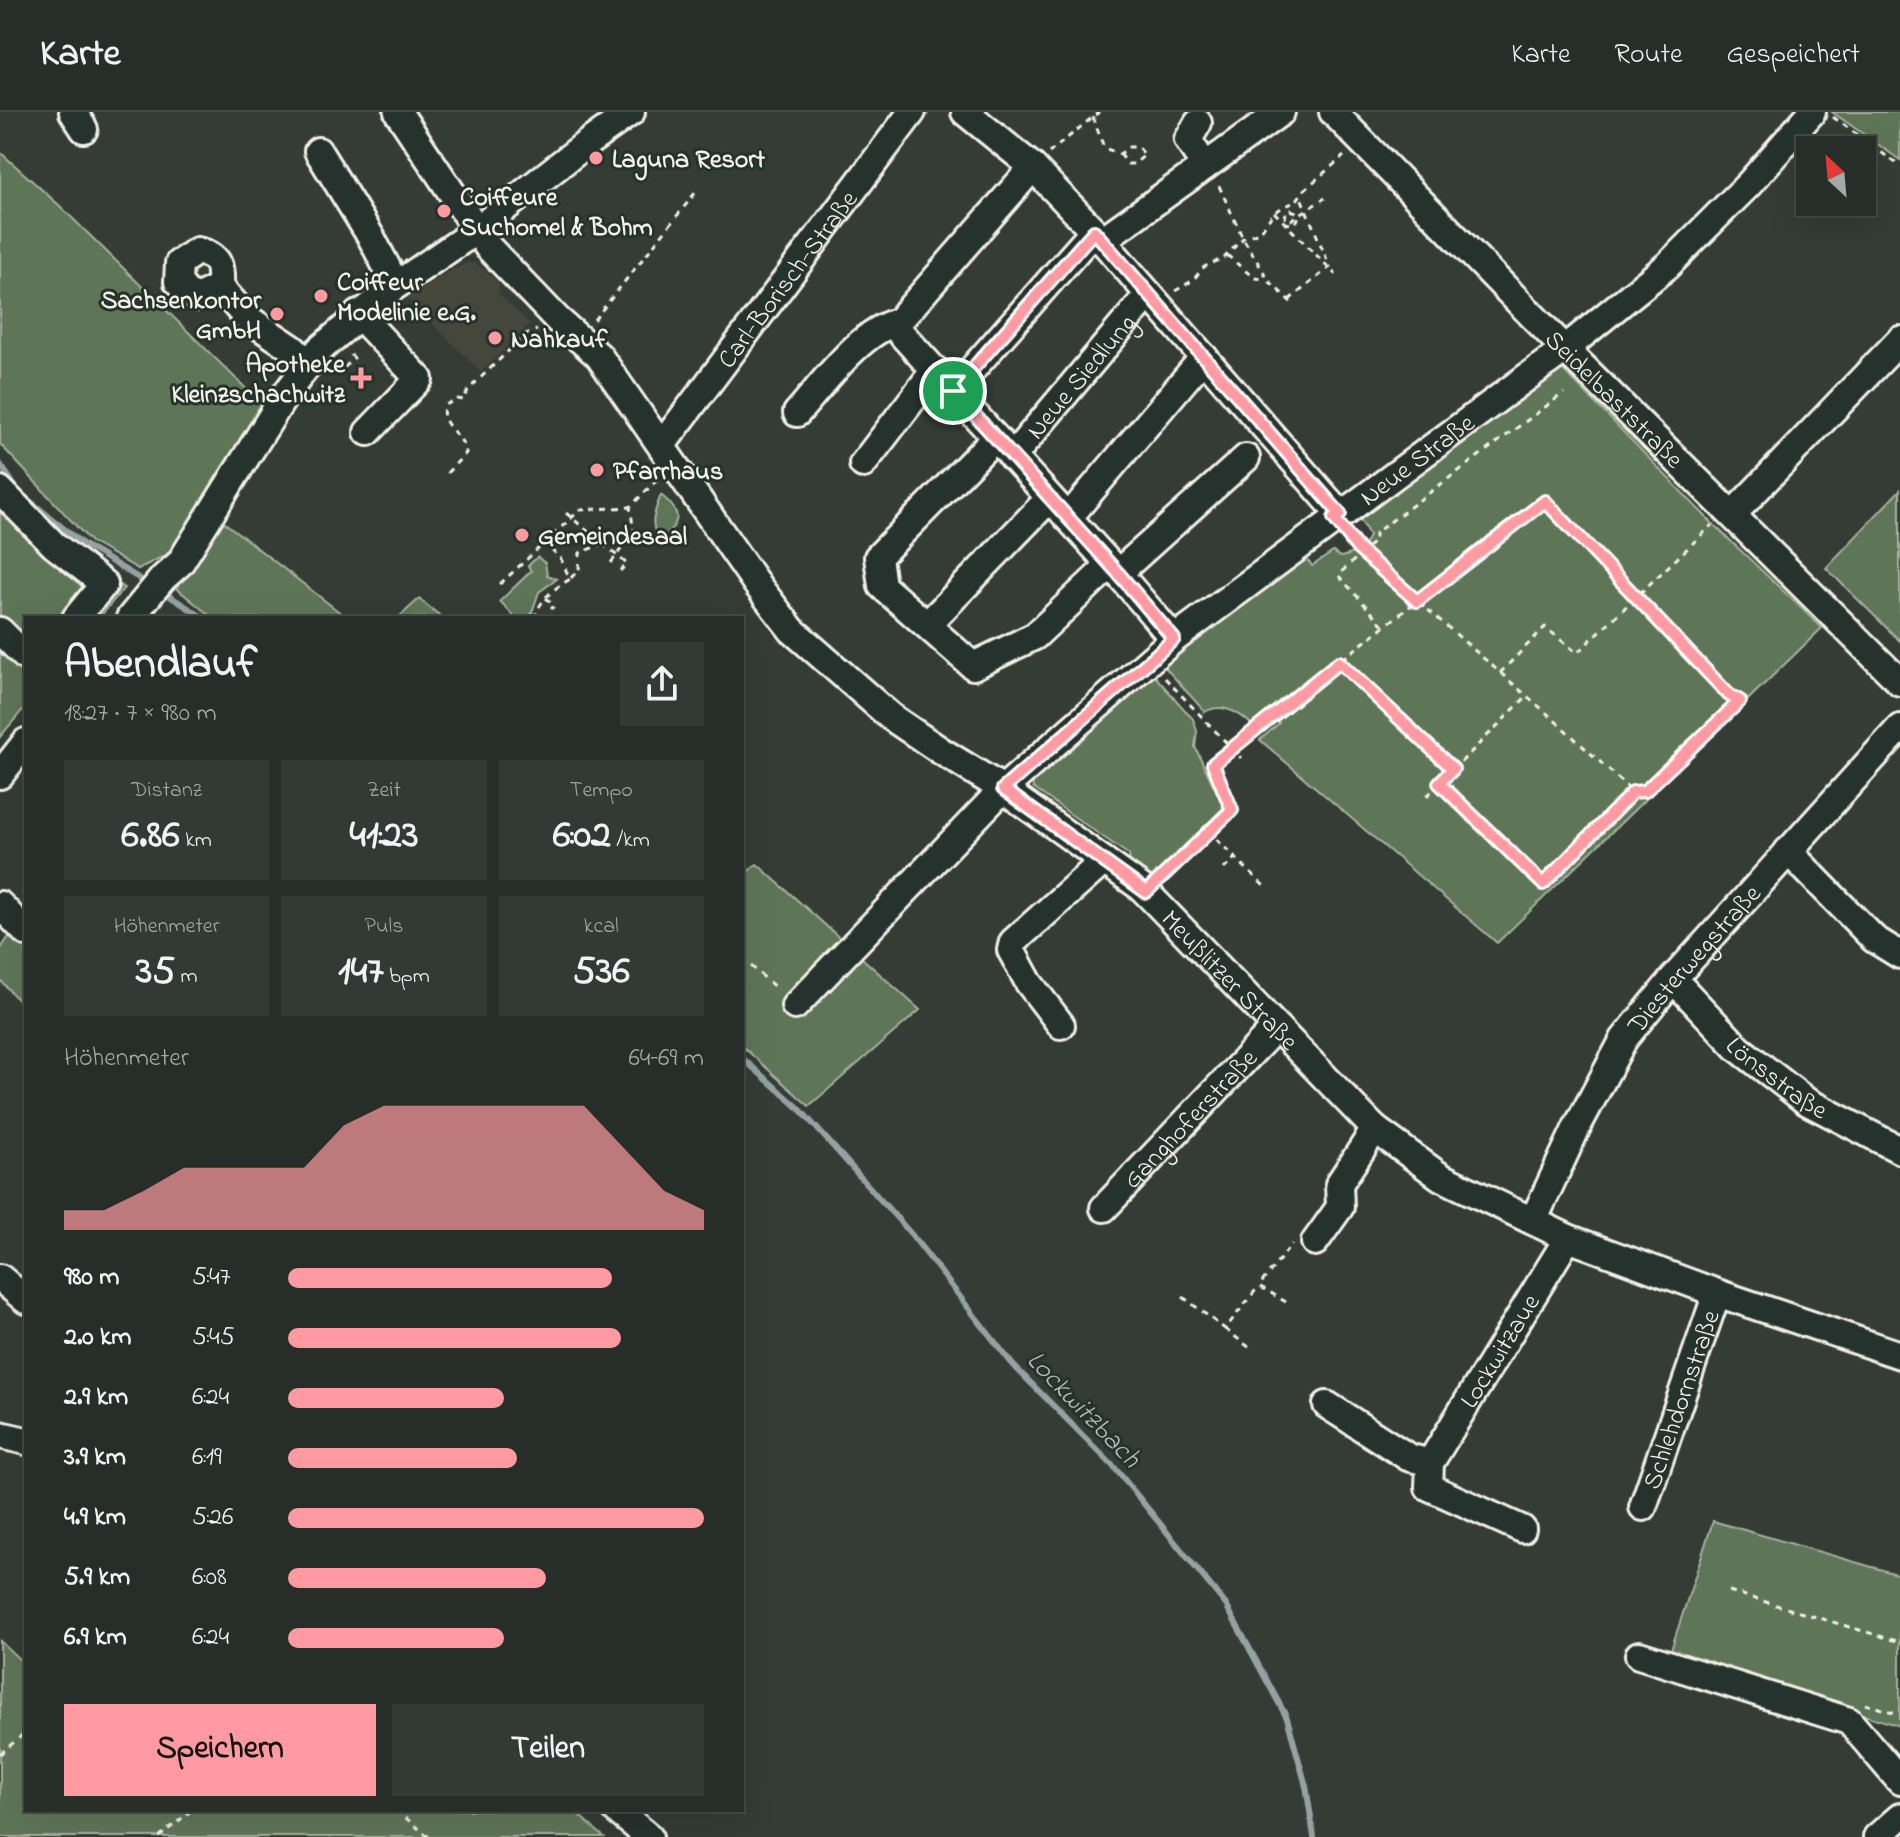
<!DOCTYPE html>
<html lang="de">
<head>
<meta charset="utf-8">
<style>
  :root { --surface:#272d28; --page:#333934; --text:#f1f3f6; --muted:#a4a8a8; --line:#434945; --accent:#ff9aa2 }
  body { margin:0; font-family:"Indie Flower",sans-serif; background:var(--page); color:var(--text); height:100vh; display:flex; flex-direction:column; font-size:30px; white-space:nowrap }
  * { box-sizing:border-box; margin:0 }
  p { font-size:26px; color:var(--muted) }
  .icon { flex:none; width:44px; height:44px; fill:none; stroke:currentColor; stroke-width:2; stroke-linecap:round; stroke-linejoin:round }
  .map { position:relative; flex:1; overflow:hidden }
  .sheet { position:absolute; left:24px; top:504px; width:720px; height:1196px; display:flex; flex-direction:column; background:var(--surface); border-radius:0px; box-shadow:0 8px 32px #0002,0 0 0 2px var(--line) }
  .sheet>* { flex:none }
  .needle { width:52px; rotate:334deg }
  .buttons { position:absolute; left:1796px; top:24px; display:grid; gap:16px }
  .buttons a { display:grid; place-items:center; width:80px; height:80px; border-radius:0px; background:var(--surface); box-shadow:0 8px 32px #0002,0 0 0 2px var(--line); font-size:40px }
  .pin { position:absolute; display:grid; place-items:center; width:68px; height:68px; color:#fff; margin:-34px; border:4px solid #fff; border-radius:50%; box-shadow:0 2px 8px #0007 }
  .round { display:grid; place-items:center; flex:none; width:84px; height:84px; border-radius:0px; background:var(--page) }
  .summary { display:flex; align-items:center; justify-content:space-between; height:136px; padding:0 40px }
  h1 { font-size:44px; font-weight:800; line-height:60px }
  .stats { display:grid; grid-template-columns:repeat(3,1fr); gap:12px; height:136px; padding:8px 40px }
  .stats div { display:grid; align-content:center; border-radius:0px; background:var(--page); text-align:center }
  .stats b { font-size:40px; font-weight:800 }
  .stats small { font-size:22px; font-weight:400 }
  .stats p { font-size:22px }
  .chart { height:224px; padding:16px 40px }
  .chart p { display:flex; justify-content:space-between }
  .chart svg { width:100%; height:144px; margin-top:8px; fill:var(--accent); opacity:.7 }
  .primary-button { display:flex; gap:16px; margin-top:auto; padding:16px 40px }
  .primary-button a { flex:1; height:92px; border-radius:0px; background:var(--accent); color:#111; font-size:32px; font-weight:800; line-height:92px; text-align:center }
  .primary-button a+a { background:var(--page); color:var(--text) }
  ul { padding:0 40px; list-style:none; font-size:26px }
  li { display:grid; grid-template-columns:128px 96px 1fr; align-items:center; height:60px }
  li i { height:20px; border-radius:10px; background:var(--accent) }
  header { display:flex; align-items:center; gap:48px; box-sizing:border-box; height:112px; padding:0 40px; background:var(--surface); border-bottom:2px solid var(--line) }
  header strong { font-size:38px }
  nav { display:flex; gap:44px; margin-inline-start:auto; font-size:28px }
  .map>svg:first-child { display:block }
  .built { fill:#44473e }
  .green { fill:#5e7458; stroke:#a9b2a0; stroke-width:2 }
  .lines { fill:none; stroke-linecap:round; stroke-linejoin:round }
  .stream { stroke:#95a1a2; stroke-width:6 }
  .minor-casing { stroke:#f4f1e8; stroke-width:32 }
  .path { stroke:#f4f1e8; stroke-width:3; stroke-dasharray:6 6; stroke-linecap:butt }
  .minor { stroke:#26332d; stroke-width:26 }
  .route-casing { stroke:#fff; stroke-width:16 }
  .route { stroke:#ff9aa2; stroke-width:10 }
  .poi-dot { fill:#ff9aa2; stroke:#26332d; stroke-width:3 }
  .labels { text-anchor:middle; stroke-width:6; stroke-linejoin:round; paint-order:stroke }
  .poi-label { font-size:26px; font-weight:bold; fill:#f4f1e8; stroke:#26332d; text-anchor:start }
  .street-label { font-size:26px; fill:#f4f1e8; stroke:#26332d }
  .water-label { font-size:28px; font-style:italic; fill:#b5bbba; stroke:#26332d }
</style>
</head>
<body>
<header>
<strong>Karte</strong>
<nav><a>Karte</a><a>Route</a><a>Gespeichert</a></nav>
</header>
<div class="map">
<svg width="1900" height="1725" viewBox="0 0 1900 1725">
  <rect width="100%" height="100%" fill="#343c35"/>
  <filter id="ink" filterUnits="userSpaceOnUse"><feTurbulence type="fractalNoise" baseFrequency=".0125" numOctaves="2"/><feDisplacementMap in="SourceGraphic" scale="16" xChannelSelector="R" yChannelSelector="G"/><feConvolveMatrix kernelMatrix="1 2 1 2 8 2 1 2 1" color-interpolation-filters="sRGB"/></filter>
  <g filter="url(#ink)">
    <path class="built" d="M469,150L477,152L499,171V182L530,212L481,260L407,186L446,161Z"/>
    <g class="green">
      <path d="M1832,0H1900V48Z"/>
      <path d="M0,40L60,94L272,302L166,443L138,457L91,430L0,332Z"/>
      <path d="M1560,255L1713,412L1822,516L1497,831L1260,628L1279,611L1269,600L1252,613C1240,601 1222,590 1205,600L1162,552L1305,445L1312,454L1333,440L1340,445C1352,443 1366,436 1369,423L1360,407Z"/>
      <path d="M0,365L54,421L124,476L99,506H26V594L0,625Z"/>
      <path d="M1900,378V529L1826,456Z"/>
      <path d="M661,383C685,403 679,409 661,429C648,414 654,401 661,383Z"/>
      <path d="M220,407L347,506H213L176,476Z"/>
      <path d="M537,445L545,451L547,463L557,467L539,480L530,506H515L500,489L531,459L528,454Z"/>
      <path d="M419,487L443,506H398Z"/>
      <path d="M1152,561L1193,607L1197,619L1195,635L1224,695L1153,769L1130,750L1129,743L1033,676L1032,669Z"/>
      <path d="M757,752L920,898L809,994L742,934V756L747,760Z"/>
      <path d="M26,799V897L0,868V838Z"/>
      <path d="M1713,1409L1900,1463V1614L1669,1544Z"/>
      <path d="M0,1529L22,1550L26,1548V1698H573L604,1725H0Z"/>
    </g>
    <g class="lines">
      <g class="stream">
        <path d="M0,352L19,380L84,433L150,473"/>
        <path d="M160,478L204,506"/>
        <path d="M742,946L798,995L911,1122L1013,1253L1114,1355L1226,1493L1287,1606L1306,1674L1314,1725"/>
      </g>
      <g class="minor-casing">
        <g id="minor">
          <path d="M73,0L84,17"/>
          <path id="s1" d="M398,0L488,135L558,208L599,244L758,474L792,518L891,605L941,639L1003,677L1142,776L1375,1017L1441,1065L1568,1126L1717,1181L1900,1243"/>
          <path d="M965,0L1033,55L1094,119L1340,402"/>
          <path id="s2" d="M1333,0L1565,237L1900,570"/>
          <path d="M1198,11L1188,28L1205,54"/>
          <path d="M318,39L371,125L396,173"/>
          <path d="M1033,55L898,210V218L1118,461L1174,527"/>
          <path d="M1102,128L1281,0"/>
          <path d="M220,175C221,155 220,143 197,139L179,151L178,170L187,181L198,185L220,175L247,206L292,236L308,251"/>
          <path d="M358,202L419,267L368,320"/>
          <path d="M953,279L1094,119"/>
          <path d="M797,301C823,272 861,218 898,210"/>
          <path d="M995,326L878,445L882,474L973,554L1035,524L1110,453"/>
          <path id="s3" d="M662,333L912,0"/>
          <path id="s4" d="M1012,345L1149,182"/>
          <path d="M863,352L935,258"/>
          <path d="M0,378L54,433L104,472L76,506"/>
          <path d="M1733,402L1900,228"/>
          <path d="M1068,406L1204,245"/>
          <path d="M1118,461L1246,346"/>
          <path d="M130,506L163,466L180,451L285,283L319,238L392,176L477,118L586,32L631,0"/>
          <path d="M928,512L1049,387"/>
          <path d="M0,519L26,545"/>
          <path d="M0,663L26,630"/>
          <path d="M1788,739L1874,827L1900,843"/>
          <path d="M0,793L26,820"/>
          <path id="s5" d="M1673,867L1739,937L1806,989L1900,1038"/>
          <path id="s6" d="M795,894L1003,677L1174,527L1565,237L1667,154L1749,72L1812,0"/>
          <path d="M1061,913L1029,871L1011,838L1013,830L1104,749"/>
          <path id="s7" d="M1104,1096L1276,915"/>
          <path id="s8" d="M1533,1109L1577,1015L1624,927L1673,867L1900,616"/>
          <path d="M1315,1130L1340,1095L1339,1072L1375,1017"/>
          <path d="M0,1166L26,1188"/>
          <path d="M1327,1293L1408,1345L1430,1351"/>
          <path d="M0,1323L26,1329"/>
          <path id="s9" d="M1643,1395L1717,1181"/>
          <path id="s10" d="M1522,1417L1429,1375L1430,1351L1568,1126"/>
          <path d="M1639,1543L1849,1609L1900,1669"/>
          <path d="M616,1698L649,1725"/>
          <path d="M1877,1725L1900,1705"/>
        </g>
      </g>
      <g class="path">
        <path d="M1093,5L1104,36L1120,42L1129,35H1138L1145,43L1134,52H1128L1120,42"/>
        <path d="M1833,5L1900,54"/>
        <path d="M1049,41L1099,0"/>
        <path d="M1219,74L1243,126L1269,169L1295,194"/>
        <path d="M1274,100L1336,163"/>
        <path d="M1284,111L1292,112L1297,109L1299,104L1296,100L1291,98L1286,100L1285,107L1291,108L1325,86"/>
        <path d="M1227,143L1254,166L1266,167"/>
        <path d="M1175,179L1192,169L1204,155L1224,146L1243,126L1261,119L1274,100L1296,89L1305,77L1344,44"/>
        <path d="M1289,188L1330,155L1300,83"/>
        <path d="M594,208L696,80"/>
        <path d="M336,254L341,259L354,246L349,241"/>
        <path d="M447,361L466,341C464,322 439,315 444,294L456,287L464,288L468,278L526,222L537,218"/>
        <path d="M566,401L627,452L620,459"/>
        <path d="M1349,425L1358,437L1550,604L1633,680"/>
        <path d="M611,451L634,419L630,395L658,367"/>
        <path d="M571,466L579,457L580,441L602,432"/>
        <path d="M500,472L580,398L630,395"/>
        <path d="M546,486L554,494L551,497"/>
        <path d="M538,506L536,502C543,484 554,477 570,467L560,445L544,431"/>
        <path d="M1383,513L1338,463L1375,429V421L1564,281"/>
        <path d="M1340,550L1453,657"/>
        <path d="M1500,561L1545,515L1577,541L1712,413"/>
        <path d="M1165,566L1241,646"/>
        <path d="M1427,684L1527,584"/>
        <path d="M1208,719L1265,775"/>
        <path d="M1224,757L1235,746"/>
        <path d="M1163,764L1232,698L1213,652L1272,602L1545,389L1729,583L1740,589L1645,679L1633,680L1543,772L1439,671"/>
        <path d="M742,846L778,878"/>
        <path d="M1183,1185L1225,1217L1259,1174"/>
        <path d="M1286,1190L1259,1174L1292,1132"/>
        <path d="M1225,1217L1250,1236"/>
        <path d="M1729,1479L1900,1530"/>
        <path d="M1865,1592L1900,1602"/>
        <path d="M0,1642L26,1620"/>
        <path d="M396,1698L429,1725"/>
        <path d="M159,1725L192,1698"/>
      </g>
      <use href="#minor" class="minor"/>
    </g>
  </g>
  <g class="lines" filter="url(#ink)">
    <g class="route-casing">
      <path id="route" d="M1094,119L1340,402L1334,406L1358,437L1417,489L1545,389L1729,583L1740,589L1645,679L1633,680L1543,772L1439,671L1453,657L1339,550L1213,652L1232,698L1146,780L1003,677L1174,527L1118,461L953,279Z"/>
    </g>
    <use href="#route" class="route"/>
  </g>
  <g class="poi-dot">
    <circle cx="596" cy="46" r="8"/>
    <circle cx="444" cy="99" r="8"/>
    <circle cx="321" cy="184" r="8"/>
    <circle cx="277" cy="202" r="8"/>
    <circle cx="495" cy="226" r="8"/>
    <path d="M357 254h8v8h8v8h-8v8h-8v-8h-8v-8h8z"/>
    <circle cx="597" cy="358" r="8"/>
    <circle cx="522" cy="423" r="8"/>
  </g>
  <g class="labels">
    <g class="poi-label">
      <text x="612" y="55">Laguna Resort</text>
      <text x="460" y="93">Coiffeure<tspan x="460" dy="30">Suchomel &amp; Bohm</tspan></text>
      <text x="337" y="178">Coiffeur<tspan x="337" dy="30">Modelinie e.G.</tspan></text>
      <text x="261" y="196" text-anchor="end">Sachsenkontor<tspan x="261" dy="30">GmbH</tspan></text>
      <text x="511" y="235">Nahkauf</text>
      <text x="345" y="260" text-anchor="end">Apotheke<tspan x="345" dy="30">Kleinzschachwitz</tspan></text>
      <text x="613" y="367">Pfarrhaus</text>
      <text x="538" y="432">Gemeindesaal</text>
    </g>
    <g class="street-label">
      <text dy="9" stroke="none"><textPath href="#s3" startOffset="208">Carl-Borisch-Straße</textPath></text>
      <text dy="9" stroke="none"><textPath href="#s4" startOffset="106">Neue Siedlung</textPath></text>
      <text dy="9" stroke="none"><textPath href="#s2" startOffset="402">Seidelbaststraße</textPath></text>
      <text dy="9" stroke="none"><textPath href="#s6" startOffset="830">Neue Straße</textPath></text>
      <text dy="9" stroke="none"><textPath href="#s8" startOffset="310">Diesterwegstraße</textPath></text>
      <text dy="9" stroke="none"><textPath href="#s1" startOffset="1216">Meußlitzer Straße</textPath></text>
      <text dy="9" stroke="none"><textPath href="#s5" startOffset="144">Lönsstraße</textPath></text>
      <text dy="9" stroke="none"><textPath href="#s7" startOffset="124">Ganghoferstraße</textPath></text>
      <text dy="9" stroke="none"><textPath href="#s10" startOffset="258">Lockwitzaue</textPath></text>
      <text dy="9" stroke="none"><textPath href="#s9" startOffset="114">Schlehdornstraße</textPath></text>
    </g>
    <g class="water-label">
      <text transform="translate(1085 1296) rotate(46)" y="10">Lockwitzbach</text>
    </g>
  </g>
</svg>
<div class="buttons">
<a><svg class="needle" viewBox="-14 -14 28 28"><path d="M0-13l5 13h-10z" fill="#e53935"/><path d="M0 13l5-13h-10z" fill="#a4a8a8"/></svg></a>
</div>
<div class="pin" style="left:953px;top:279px;background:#1e9e55"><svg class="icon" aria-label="arrive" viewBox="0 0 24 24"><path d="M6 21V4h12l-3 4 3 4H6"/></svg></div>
<section class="sheet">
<div class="summary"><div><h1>Abendlauf</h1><p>18:27 · 7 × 980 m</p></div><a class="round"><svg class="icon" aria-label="share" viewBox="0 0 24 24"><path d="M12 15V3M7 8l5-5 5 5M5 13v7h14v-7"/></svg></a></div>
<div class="stats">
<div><p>Distanz</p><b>6.86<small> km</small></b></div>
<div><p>Zeit</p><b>41:23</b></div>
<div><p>Tempo</p><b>6:02<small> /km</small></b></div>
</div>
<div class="stats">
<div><p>Höhenmeter</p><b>35<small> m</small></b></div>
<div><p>Puls</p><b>147<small> bpm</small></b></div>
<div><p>kcal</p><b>536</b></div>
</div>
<div class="chart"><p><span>Höhenmeter</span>64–69 m</p>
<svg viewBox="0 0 160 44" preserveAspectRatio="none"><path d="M0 44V38L10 38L20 32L30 25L40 25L50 25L60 25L70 12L80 6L90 6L100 6L110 6L120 6L130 6L140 19L150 32L160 38V44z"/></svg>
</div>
<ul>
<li><b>980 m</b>5:47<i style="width:78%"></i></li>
<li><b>2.0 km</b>5:45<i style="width:80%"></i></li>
<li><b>2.9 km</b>6:24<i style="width:52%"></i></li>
<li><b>3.9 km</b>6:19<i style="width:55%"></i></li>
<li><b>4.9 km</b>5:26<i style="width:100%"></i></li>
<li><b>5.9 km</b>6:08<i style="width:62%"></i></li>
<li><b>6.9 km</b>6:24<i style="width:52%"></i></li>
</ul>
<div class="primary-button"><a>Speichern</a><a>Teilen</a></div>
</section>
</div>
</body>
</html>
